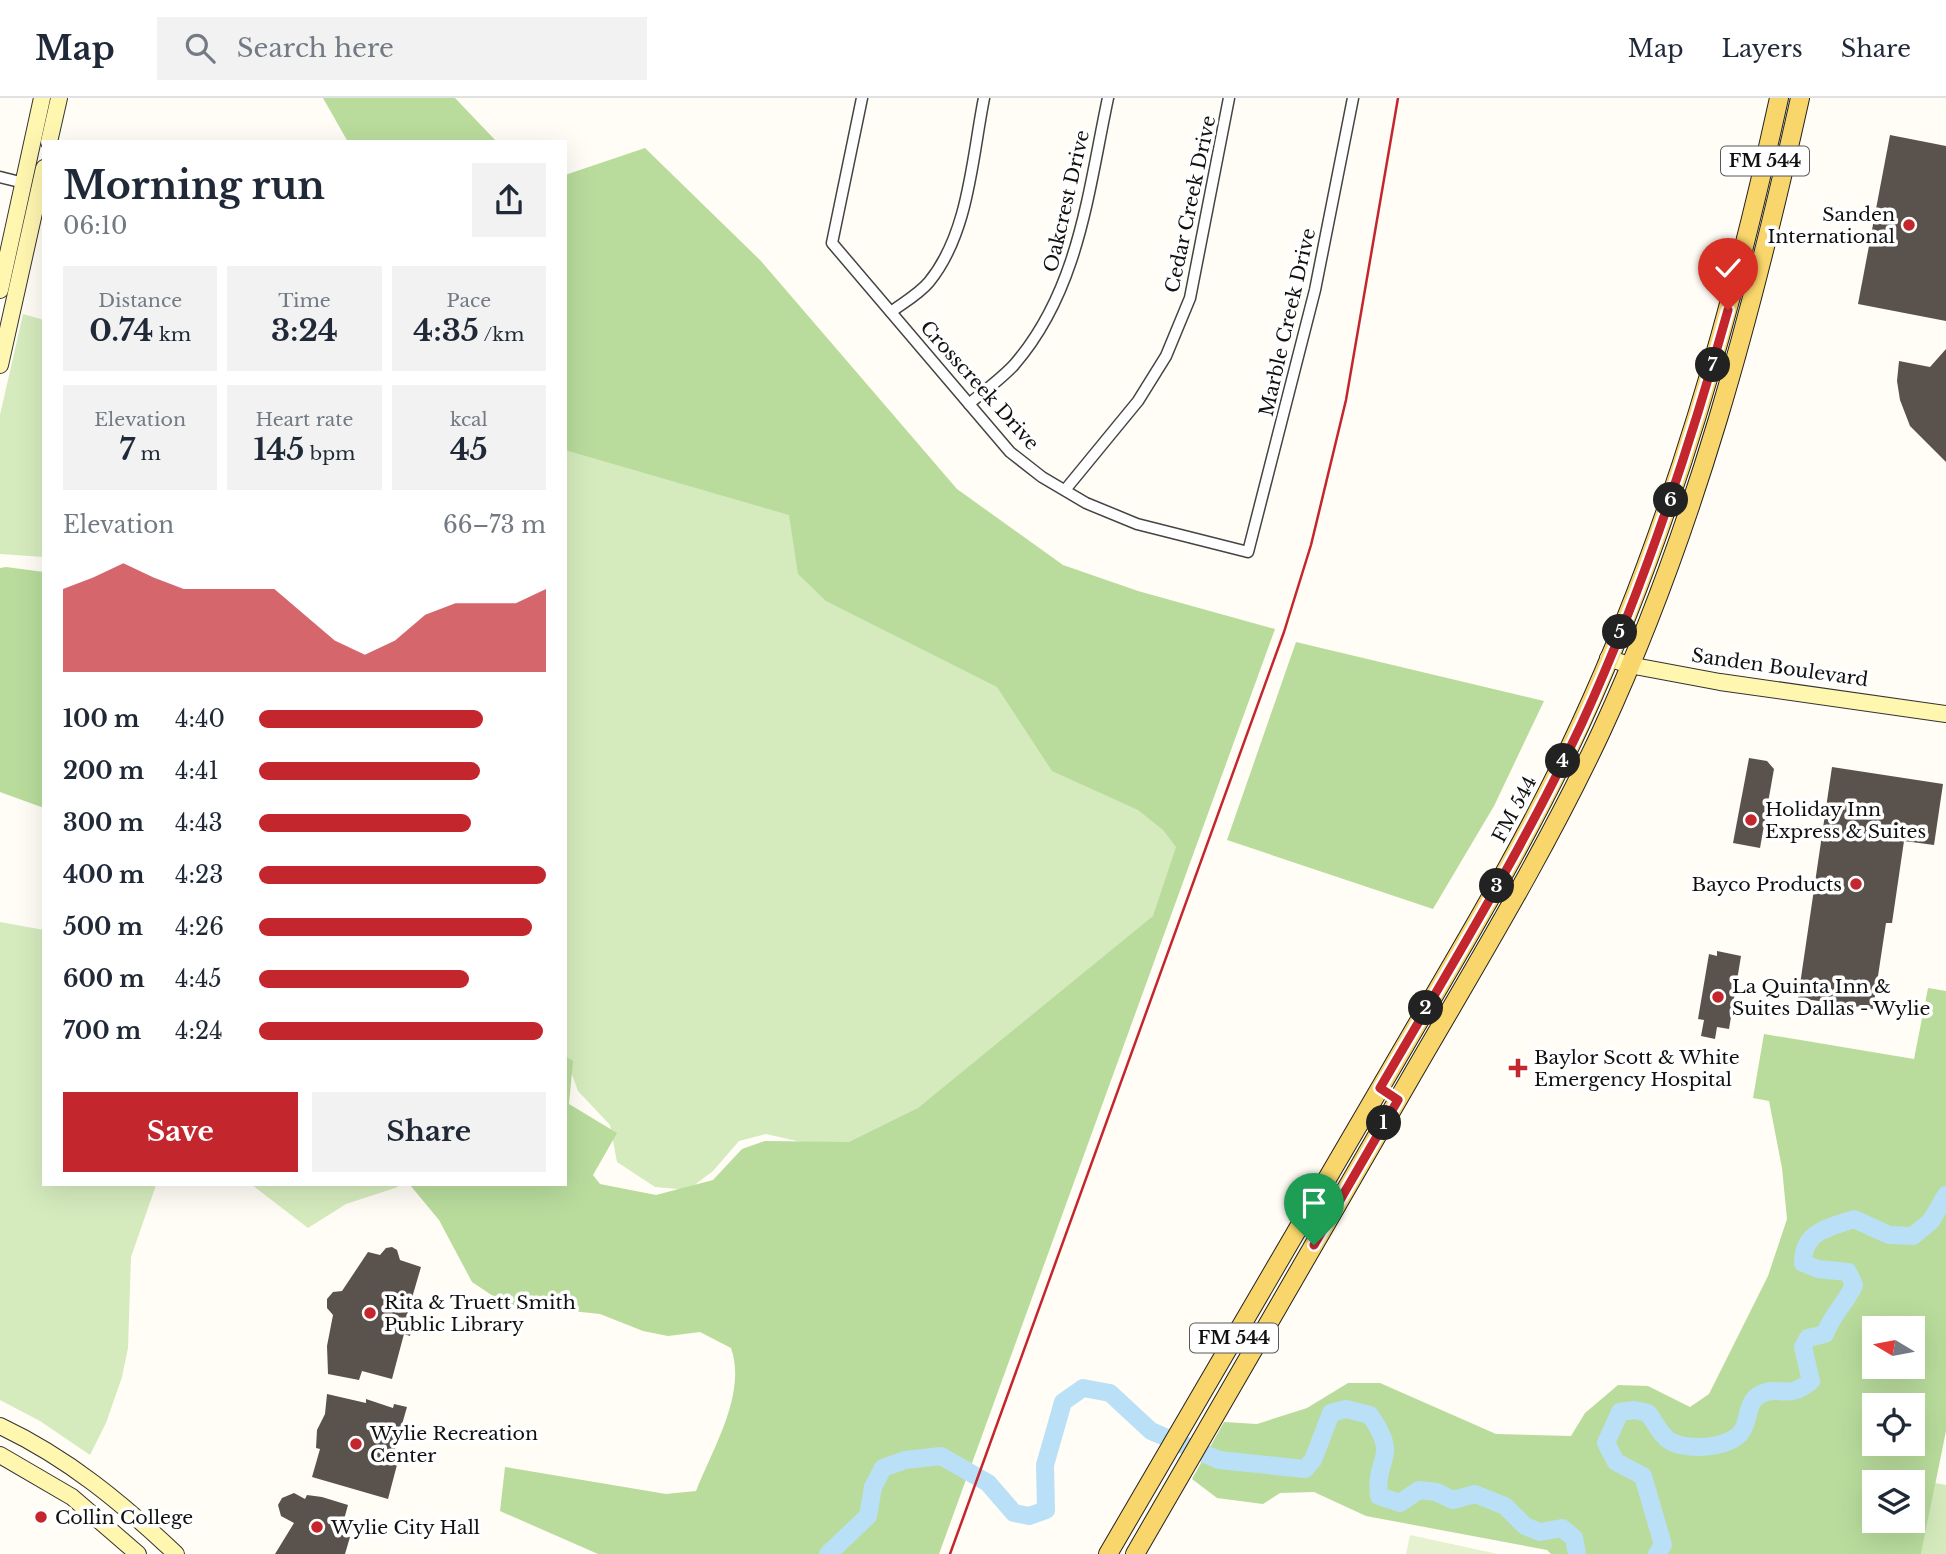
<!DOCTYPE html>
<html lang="en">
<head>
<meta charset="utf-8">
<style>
  :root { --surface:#fff; --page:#f2f2f3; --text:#1f2937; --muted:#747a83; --line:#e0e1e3; --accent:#c4262e }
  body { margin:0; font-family:"Libre Baskerville",serif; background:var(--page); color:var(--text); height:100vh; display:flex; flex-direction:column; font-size:26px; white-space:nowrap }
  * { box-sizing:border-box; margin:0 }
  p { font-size:23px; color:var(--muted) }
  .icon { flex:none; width:38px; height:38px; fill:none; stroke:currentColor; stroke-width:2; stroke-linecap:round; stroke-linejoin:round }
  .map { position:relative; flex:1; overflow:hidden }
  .side { position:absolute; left:42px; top:42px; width:525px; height:1046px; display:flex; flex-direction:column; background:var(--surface); border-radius:0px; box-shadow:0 7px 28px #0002 }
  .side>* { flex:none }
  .needle { width:46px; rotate:280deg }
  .fabs { position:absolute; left:1862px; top:1218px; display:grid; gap:14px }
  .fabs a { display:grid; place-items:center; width:63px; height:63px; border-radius:0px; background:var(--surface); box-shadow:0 7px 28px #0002; font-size:35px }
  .pin { position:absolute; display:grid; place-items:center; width:60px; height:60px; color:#fff; margin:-72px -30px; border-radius:50% 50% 50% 0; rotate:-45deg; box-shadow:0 0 7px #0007 }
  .pin .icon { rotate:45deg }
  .km { position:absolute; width:35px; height:35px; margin:-18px; border-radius:50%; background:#222; color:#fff; font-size:19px; line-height:35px; text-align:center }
  .round { display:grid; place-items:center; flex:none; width:74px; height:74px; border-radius:0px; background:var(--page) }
  .overview { display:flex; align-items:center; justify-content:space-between; height:119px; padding:0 21px }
  h1 { font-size:38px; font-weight:700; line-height:52px }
  .metrics { display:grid; grid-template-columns:repeat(3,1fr); gap:10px; height:119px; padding:7px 21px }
  .metrics div { display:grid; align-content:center; border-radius:0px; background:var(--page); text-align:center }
  .metrics b { font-size:30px; font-weight:700 }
  .metrics small { font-size:19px; font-weight:400 }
  .metrics p { font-size:19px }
  .chart { height:196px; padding:14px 21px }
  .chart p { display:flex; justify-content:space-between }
  .chart svg { width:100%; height:126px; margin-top:7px; fill:var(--accent); opacity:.7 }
  .cta { display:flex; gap:14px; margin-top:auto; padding:14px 21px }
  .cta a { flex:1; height:80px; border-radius:0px; background:var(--accent); color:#fff; font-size:28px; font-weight:700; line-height:80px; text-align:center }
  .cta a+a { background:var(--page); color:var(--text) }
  ul { padding:0 21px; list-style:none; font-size:23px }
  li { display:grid; grid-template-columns:112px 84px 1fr; align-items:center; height:52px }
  li i { height:18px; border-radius:9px; background:var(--accent) }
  header { display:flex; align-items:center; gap:42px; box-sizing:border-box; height:98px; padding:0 35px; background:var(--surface); border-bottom:2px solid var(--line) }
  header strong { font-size:33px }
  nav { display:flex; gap:38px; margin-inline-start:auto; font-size:24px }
  .search { width:490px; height:63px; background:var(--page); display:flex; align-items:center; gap:18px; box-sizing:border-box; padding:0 24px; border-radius:0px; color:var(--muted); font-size:26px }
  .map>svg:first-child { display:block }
  .green { fill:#d5ebbd }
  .forest { fill:#b9dc9c; fill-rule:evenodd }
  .pitch { fill:#e6f2cf }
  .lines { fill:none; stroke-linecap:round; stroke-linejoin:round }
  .river { stroke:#b9e0f7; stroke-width:18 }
  .building { fill:#5a524d }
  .street-casing { stroke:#444; stroke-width:13 }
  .secondary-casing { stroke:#333; stroke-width:18 }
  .primary-casing { stroke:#222; stroke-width:20 }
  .street { stroke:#fff; stroke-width:10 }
  .secondary { stroke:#fff6b0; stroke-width:16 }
  .primary { stroke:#f9d66b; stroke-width:18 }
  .rail { stroke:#c4262e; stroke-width:2.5 }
  .route-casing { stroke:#fff; stroke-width:14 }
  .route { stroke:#c4262e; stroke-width:9 }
  .poi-dot { fill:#c4262e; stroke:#fff; stroke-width:2.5 }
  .labels { text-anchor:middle; stroke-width:7; stroke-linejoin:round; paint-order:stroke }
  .shield { fill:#fff; stroke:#585858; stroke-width:2 }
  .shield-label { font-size:18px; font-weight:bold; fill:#111 }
  .street-label { font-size:19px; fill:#111; stroke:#fff }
  .poi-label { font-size:19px; fill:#111; stroke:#fff; text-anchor:start }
</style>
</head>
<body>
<header>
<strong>Map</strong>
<div class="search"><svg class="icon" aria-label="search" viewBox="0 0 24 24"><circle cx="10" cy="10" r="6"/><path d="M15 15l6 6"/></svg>Search here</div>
<nav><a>Map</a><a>Layers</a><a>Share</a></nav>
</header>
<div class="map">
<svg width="1946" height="1456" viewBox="0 0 1946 1456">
  <rect width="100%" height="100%" fill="#fffdf5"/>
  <g class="green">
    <path d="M23,216L44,222V459L0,456V317Z"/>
    <path d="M565,350L839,418L1222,652L1029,1165L837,1052L766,1036L739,1043L713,1073L688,1092L655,1089L617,1064L610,1027L578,993L565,957Z"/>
    <path d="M0,824L44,832V1087H156L131,1159L128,1250L122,1279L106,1325L90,1357L40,1323L0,1302Z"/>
    <path d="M252,1087H397L398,1089L346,1106L308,1130Z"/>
    <path d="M1935,1385L1946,1387V1456H1921Z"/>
  </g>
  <g class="forest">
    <path d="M323,0H455L497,44H348Z"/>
    <path d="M645,50L761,163L957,391L1063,467L1138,493L1275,531L939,1456H598L500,1413L505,1369L666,1396L696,1393C713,1350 747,1295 731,1250L700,1234L668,1238L643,1233L600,1216L505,1206L472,1184L439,1122L410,1087H565V958L573,963L569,1006L617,1035L593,1077L600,1086L656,1097L713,1082L742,1051L765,1043L849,1044L918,1010L1153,818L1176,749L1163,732L1138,712L1052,673L997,589L826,503L798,476L789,417L565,352V77Z"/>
    <path d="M6,469L44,474V710L0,694V470Z"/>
    <path d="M1296,544L1544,603L1494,708L1433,811L1227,742Z"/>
    <path d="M1928,890L1946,893V1333L1921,1456H1551L1547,1452L1366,1418L1314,1394L1280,1395L1263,1406L1217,1400L1192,1381L1224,1324L1257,1326L1307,1310L1348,1285H1380L1496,1336L1571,1338L1585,1315L1618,1287L1648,1288L1690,1309L1709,1296L1768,1178L1787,1121L1782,1070L1769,1003L1753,1000L1764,936L1914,961ZM1874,1230H1913V1269H1874ZM1913,1307V1346H1874V1307ZM1913,1384V1423H1874V1384Z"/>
  </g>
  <path class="pitch" d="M1410,1437L1498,1456H1406Z"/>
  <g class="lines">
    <g class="river">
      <path d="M828,1456L868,1418L873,1389L883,1370L905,1362L941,1358L988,1385L1014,1415L1029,1418L1046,1412L1045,1367L1063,1304L1083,1290L1110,1295L1151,1333L1219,1362L1305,1371L1313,1362L1331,1315L1346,1311L1370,1317C1401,1362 1374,1358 1379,1398L1400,1405L1419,1392L1436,1394L1453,1402L1475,1396L1505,1408L1525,1428L1540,1434L1562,1430L1574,1440L1577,1456"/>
      <path d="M1657,1456L1663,1447L1643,1378L1616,1364L1606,1345L1620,1314L1634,1312L1648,1315C1654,1323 1660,1335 1667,1341C1683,1354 1731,1351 1742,1333C1750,1321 1746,1303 1761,1296C1780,1287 1787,1303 1811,1283L1803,1249L1808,1240L1825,1236C1831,1218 1846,1205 1854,1187L1848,1174L1818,1171L1803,1165C1803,1133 1828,1130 1854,1121L1889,1137L1913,1138L1931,1123L1946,1097"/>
    </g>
  </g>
  <g class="building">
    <path d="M1890,37L1946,48V223L1858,206Z"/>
    <path d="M1946,251V364L1910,328L1900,302L1897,283L1899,263L1930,269Z"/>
    <path d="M1749,660L1767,663L1774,671L1760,750L1733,745Z"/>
    <path d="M1832,669L1943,686L1934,747L1904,743L1892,825H1886L1873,911L1798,900Z"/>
    <path d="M1717,853L1741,858L1729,931L1717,929L1715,941L1701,938L1704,922L1698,921L1709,856L1717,858Z"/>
    <path d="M392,1149L397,1152L400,1162L421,1169L407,1217L415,1220L410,1238L404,1236L392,1281L362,1273L359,1282L328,1276L327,1248L333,1217L327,1210V1201L333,1194L342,1193L368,1154L380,1157L386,1150Z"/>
    <path d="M327,1296L366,1305V1301L393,1310L394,1306L407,1309L392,1361L398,1363L388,1401L312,1379L320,1351L316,1350L317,1332L325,1316Z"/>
    <path d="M294,1395L305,1401L307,1397L322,1399L348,1407L340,1436L350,1439L345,1456H275L294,1425L281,1418L278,1407L282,1400Z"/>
  </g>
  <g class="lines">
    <g class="street-casing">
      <g id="street">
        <path d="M862,0L832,145L1010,354L1042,379L1086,405L1137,426L1248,454L1315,192L1353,0"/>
        <path d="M0,79L24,85"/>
        <path d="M891,214C903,205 919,196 929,184C969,135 972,60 984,0"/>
        <path d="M969,306C984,293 1001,281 1014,267C1079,192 1088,94 1108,0"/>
        <path d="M1065,392L1138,303L1166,258L1190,200L1229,0"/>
      </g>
    </g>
    <g class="secondary-casing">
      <g id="secondary">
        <path d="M49,44L59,0"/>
        <path d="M0,192L42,0"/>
        <path d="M0,267L44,70"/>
        <path d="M1608,560L1629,567L1720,584L1946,616"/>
        <path d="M0,1328C68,1360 122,1405 176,1456"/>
        <path d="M0,1357L72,1399L138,1456"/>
      </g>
    </g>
    <g class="primary-casing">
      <g id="primary">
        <path d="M1108,1456C1202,1295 1296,1134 1390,973C1456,859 1526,745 1581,625C1673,425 1732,214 1779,0"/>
        <path d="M1135,1456C1227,1297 1319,1138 1411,979C1477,865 1546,752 1602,632C1695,430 1752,216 1800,0"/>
      </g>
    </g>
    <use href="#street" class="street"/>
    <use href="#secondary" class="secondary"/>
    <use href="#primary" class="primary"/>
    <path class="rail" d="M950,1456L1284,534L1311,447L1346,302L1398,0"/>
  </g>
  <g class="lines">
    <g class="route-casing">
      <path id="route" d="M1314,1147L1398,1002L1380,990C1450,870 1523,751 1582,625C1643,492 1689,352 1728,212"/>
    </g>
    <use href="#route" class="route"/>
  </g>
  <g class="poi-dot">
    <circle cx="1909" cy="127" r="7"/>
    <circle cx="1751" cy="722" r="7"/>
    <circle cx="1856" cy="786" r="7"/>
    <circle cx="1718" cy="899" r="7"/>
    <path d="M1514.5 959.5h7v7h7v7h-7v7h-7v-7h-7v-7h7z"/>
    <circle cx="370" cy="1215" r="7"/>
    <circle cx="356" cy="1346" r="7"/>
    <circle cx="41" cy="1419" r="7"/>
    <circle cx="317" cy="1429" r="7"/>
  </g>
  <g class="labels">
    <g class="shield">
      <rect x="1721" y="48.5" width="88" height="29" rx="5"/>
      <rect x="1190" y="1225.5" width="88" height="29" rx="5"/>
    </g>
    <g class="shield-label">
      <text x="1765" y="69">FM 544</text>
      <text x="1234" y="1246">FM 544</text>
    </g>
    <g class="street-label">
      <text transform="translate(1066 103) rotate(-77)" y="7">Oakcrest Drive</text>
      <text transform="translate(1190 106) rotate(-78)" y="7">Cedar Creek Drive</text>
      <text transform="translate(1287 224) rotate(-77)" y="7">Marble Creek Drive</text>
      <text transform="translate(980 287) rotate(48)" y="7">Crosscreek Drive</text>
      <text transform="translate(1780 569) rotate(8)" y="7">Sanden Boulevard</text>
      <text transform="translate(1514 711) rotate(-62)" y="7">FM 544</text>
    </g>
    <g class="poi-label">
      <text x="1895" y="123" text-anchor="end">Sanden<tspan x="1895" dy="22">International</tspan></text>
      <text x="1765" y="718">Holiday Inn<tspan x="1765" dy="22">Express &amp; Suites</tspan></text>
      <text x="1842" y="793" text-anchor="end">Bayco Products</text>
      <text x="1732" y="895">La Quinta Inn &amp;<tspan x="1732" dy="22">Suites Dallas - Wylie</tspan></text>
      <text x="1534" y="966">Baylor Scott &amp; White<tspan x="1534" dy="22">Emergency Hospital</tspan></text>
      <text x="384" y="1211">Rita &amp; Truett Smith<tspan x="384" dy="22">Public Library</tspan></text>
      <text x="370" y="1342">Wylie Recreation<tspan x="370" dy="22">Center</tspan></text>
      <text x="55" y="1426">Collin College</text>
      <text x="331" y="1436">Wylie City Hall</text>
    </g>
  </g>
</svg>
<div class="fabs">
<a><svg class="needle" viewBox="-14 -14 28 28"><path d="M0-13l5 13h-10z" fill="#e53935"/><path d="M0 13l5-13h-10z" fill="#747a83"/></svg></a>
<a><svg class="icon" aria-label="locate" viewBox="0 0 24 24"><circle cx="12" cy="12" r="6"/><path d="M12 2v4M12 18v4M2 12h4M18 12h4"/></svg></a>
<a><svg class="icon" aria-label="layers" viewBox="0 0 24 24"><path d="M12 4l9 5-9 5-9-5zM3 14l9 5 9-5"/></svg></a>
</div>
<div class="pin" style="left:1314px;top:1147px;background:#1e9e55"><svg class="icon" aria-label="arrive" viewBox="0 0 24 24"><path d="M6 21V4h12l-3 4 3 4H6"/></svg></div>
<div class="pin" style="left:1728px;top:212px;background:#d93025"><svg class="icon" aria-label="check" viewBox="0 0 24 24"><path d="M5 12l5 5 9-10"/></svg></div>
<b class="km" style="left:1384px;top:1025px">1</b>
<b class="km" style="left:1426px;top:910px">2</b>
<b class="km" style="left:1497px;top:788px">3</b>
<b class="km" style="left:1563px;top:663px">4</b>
<b class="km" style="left:1620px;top:534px">5</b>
<b class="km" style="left:1671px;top:402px">6</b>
<b class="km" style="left:1713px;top:267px">7</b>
<section class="side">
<div class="overview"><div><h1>Morning run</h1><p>06:10</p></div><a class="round"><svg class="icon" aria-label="share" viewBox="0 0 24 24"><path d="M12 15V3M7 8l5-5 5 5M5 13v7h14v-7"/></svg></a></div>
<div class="metrics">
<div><p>Distance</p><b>0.74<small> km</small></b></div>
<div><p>Time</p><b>3:24</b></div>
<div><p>Pace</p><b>4:35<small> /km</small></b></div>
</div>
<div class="metrics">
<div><p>Elevation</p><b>7<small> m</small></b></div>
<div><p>Heart rate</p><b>145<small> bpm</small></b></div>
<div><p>kcal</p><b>45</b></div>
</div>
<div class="chart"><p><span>Elevation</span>66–73 m</p>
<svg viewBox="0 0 160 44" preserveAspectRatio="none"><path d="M0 44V15L10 11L20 6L30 11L40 15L50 15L60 15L70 15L80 24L90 33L100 38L110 33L120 24L130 20L140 20L150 20L160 15V44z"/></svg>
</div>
<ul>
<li><b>100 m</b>4:40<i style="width:78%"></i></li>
<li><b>200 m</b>4:41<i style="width:77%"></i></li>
<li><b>300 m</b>4:43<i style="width:74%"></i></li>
<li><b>400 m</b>4:23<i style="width:100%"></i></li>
<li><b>500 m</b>4:26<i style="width:95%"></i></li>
<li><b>600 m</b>4:45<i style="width:73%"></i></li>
<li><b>700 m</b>4:24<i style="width:99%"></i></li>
</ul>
<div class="cta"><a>Save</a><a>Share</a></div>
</section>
</div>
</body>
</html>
